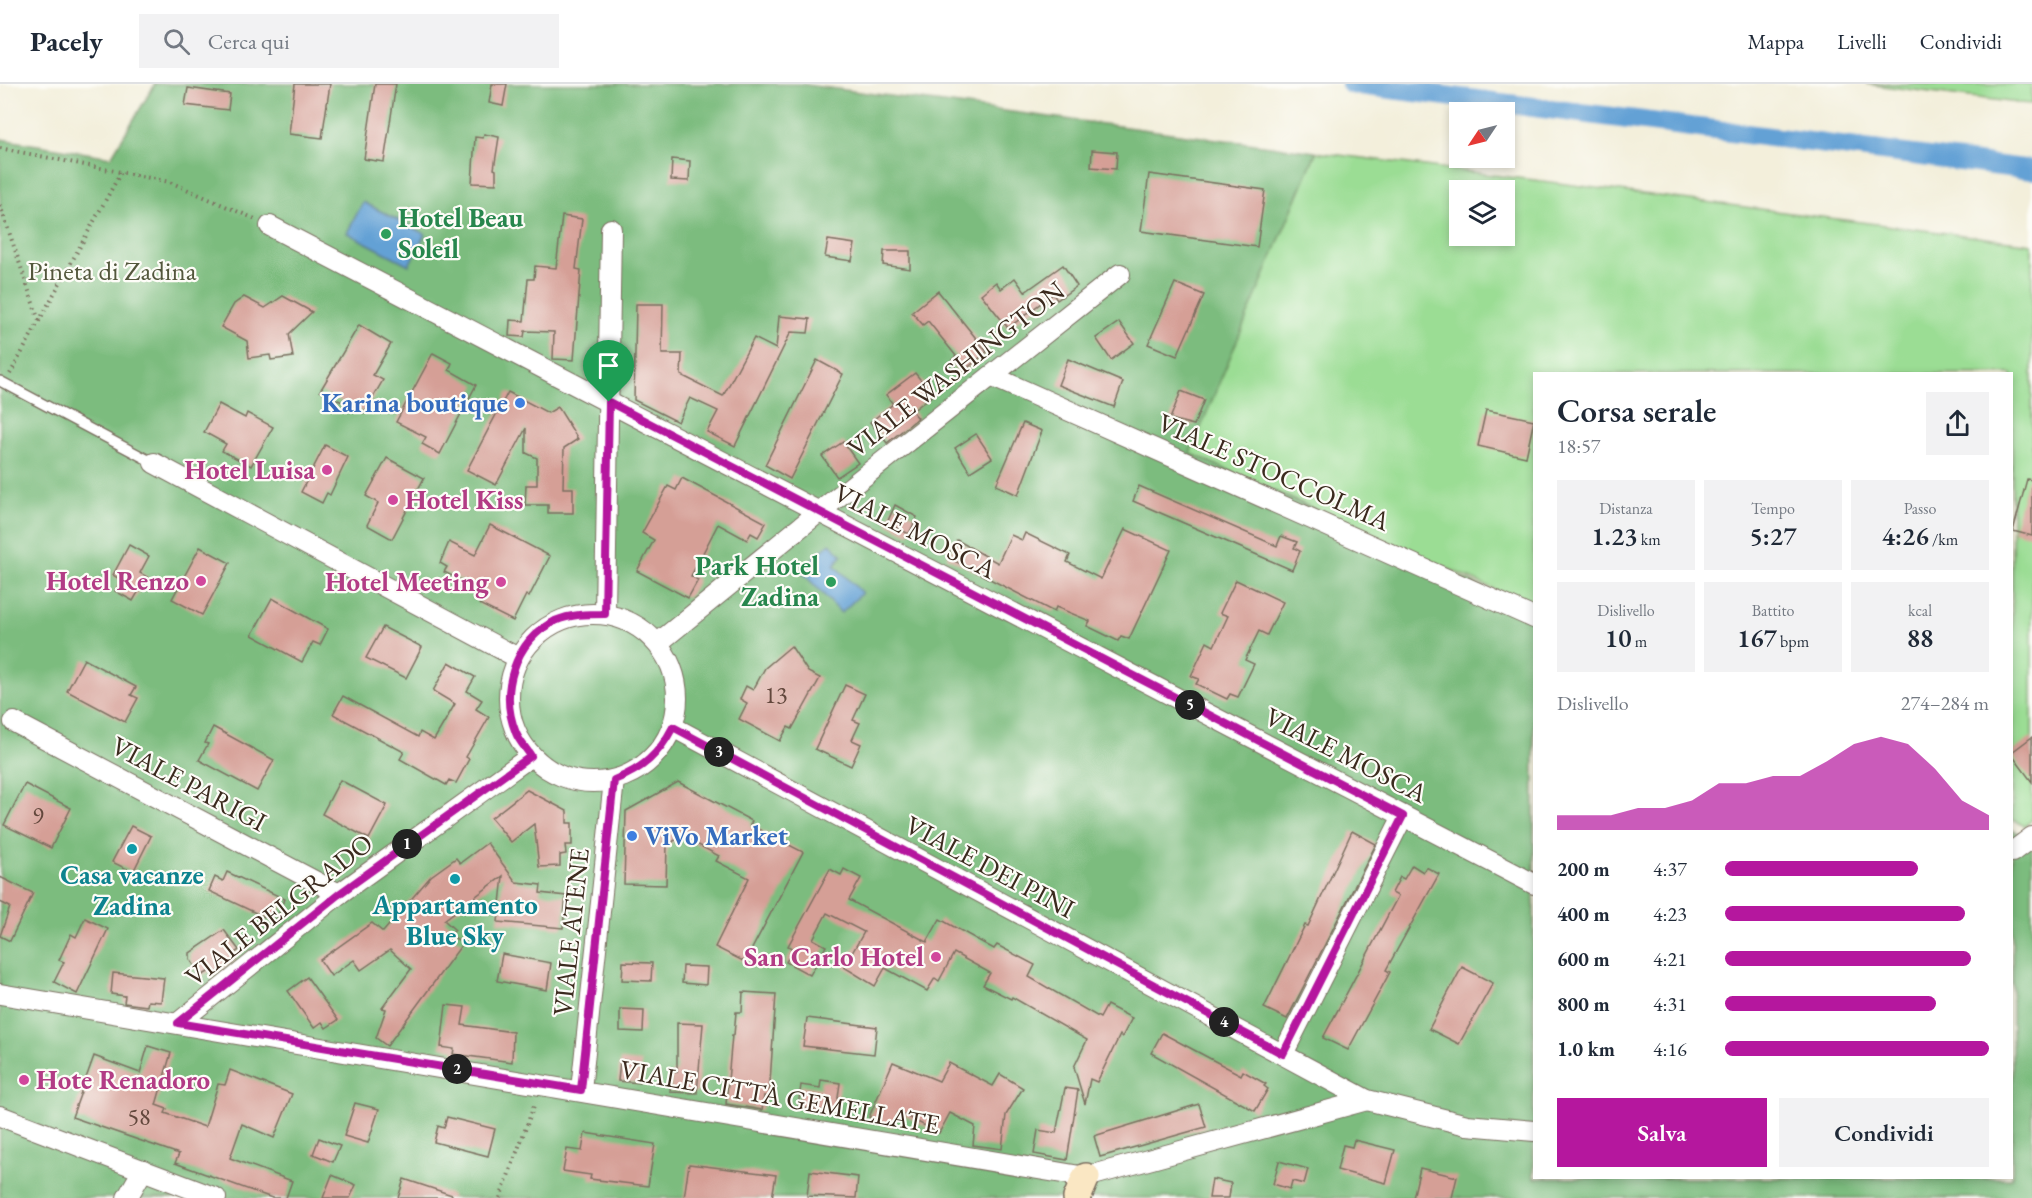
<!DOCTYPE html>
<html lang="it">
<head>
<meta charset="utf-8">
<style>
  :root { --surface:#fff; --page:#f2f2f3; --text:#1f2937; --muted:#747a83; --line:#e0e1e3; --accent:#b5179e }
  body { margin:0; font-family:"EB Garamond",serif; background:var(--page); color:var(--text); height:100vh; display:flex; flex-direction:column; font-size:22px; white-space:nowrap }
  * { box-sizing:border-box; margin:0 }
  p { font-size:20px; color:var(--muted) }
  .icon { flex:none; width:33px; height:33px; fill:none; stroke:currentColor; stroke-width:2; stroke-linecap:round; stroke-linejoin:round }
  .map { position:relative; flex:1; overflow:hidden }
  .sheet { position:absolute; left:1533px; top:288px; width:480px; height:807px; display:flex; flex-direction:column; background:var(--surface); border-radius:0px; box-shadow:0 3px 9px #0003 }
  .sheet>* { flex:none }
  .needle { width:39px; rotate:235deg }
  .fabs { position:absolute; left:1449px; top:18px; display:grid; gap:12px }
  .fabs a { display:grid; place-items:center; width:66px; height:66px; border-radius:0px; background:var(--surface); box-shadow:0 3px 9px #0003; font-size:30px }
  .pin { position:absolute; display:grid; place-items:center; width:51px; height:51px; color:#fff; margin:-62px -26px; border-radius:50% 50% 50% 0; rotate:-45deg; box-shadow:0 0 6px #0007 }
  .pin .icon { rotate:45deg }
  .km { position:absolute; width:30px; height:30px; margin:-15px; border-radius:50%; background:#222; color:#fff; font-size:16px; line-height:30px; text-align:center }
  .round { display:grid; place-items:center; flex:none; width:63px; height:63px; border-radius:0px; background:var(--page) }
  .summary { display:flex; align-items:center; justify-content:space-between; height:102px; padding:0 24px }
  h1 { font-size:33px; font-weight:600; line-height:45px }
  .metrics { display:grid; grid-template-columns:repeat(3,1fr); gap:9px; height:102px; padding:6px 24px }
  .metrics div { display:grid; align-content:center; border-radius:0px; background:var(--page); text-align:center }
  .metrics b { font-size:26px; font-weight:600 }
  .metrics small { font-size:16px; font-weight:400 }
  .metrics p { font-size:16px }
  .chart { height:168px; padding:12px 24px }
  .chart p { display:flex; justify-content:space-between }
  .chart svg { width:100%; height:108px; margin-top:6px; fill:var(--accent); opacity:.7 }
  .cta { display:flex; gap:12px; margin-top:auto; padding:12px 24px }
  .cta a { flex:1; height:69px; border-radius:0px; background:var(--accent); color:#fff; font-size:24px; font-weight:600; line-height:69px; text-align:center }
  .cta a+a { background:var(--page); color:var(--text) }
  ul { padding:0 24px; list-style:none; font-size:20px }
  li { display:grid; grid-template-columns:96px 72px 1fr; align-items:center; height:45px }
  li i { height:15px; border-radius:8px; background:var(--accent) }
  header { display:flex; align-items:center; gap:36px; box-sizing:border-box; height:84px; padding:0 30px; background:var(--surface); border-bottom:2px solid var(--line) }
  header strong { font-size:28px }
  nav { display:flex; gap:33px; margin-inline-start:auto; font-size:21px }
  .search { width:420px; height:54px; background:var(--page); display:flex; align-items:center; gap:15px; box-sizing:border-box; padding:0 21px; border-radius:0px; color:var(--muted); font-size:22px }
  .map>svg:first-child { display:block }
  .green { fill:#9bdd94; stroke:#6b8459; stroke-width:1.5; fill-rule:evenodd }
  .forest { fill:#7cbc7e; stroke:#5c734e; stroke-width:1.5 }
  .water { fill:#64a1d5; stroke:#50667a; stroke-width:1.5 }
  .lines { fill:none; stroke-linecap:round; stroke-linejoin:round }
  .canal { stroke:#64a1d5; stroke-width:20 }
  .building { fill:#d59f96 }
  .lane-casing { stroke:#7b6f60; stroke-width:12 }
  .street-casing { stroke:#7b6f60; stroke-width:22 }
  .secondary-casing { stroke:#7b6f60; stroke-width:30 }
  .path { stroke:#7b6f60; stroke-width:4; stroke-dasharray:1.5 4.5; stroke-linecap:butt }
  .lane { stroke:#fff; stroke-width:9 }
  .street { stroke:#fff; stroke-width:20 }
  .secondary { stroke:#fae7c3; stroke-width:27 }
  .route-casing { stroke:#fff; stroke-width:12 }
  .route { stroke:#b5179e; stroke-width:8 }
  .leisure-dot { fill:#2e9e5b; stroke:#fdfcf7; stroke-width:2 }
  .shop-dot { fill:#3f7fe0; stroke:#fdfcf7; stroke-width:2 }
  .hotel-dot { fill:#d1479c; stroke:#fdfcf7; stroke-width:2 }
  .culture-dot { fill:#0f9aa8; stroke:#fdfcf7; stroke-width:2 }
  .labels { text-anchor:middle; stroke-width:4.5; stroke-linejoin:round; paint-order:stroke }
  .number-label { font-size:24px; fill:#62473c }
  .leisure-label { font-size:27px; font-weight:bold; fill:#27864d; stroke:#fdfcf7; text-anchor:start }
  .park-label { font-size:27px; fill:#53573c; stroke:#fdfcf7 }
  .street-label { font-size:27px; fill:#3b2a1e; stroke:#fdfcf7 }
  .shop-label { font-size:27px; font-weight:bold; fill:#366cbe; stroke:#fdfcf7; text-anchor:end }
  .hotel-label { font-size:27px; font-weight:bold; fill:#b23c85; stroke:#fdfcf7; text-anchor:end }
  .culture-label { font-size:27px; font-weight:bold; fill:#0d838f; stroke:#fdfcf7 }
</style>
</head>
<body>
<header>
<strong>Pacely</strong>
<div class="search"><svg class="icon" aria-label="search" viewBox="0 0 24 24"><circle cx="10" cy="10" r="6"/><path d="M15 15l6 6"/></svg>Cerca qui</div>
<nav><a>Mappa</a><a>Livelli</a><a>Condividi</a></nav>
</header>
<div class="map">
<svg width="2032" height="1114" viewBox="0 0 2032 1114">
  <rect width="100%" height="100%" fill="#fdfcf7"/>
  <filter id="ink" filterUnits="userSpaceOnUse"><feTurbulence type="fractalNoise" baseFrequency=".0167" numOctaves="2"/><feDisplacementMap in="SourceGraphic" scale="12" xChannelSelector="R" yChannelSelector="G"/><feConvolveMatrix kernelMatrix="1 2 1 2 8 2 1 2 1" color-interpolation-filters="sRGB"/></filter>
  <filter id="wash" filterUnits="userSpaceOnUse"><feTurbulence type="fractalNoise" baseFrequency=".008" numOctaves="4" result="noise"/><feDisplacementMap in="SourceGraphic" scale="24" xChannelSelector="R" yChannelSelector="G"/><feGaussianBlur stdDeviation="1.35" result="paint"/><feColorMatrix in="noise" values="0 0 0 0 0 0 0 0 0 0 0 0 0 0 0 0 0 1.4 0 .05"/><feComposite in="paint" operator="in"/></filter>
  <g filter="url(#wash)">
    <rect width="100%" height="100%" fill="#f3efdb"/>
    <g class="green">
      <path d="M1866,0H2032V20L2018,19Z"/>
      <path d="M1316,68L2032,160V736L2025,742L2012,736V290H1534V523L1189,369ZM1460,106H1504V152H1460Z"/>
    </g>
    <path class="forest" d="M155,0H799L1316,68L1190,369L1534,527V1094H2012V746L2030,754L2032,753V1114H0V55L111,73Z"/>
    <g class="water">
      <path d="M363,118L425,150L409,181L347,149Z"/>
      <path d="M830,459L842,471L834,481L862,509L841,529L801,487Z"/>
    </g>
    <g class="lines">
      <path class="canal" d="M1351,0L2032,86"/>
    </g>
    <g id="blocks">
      <g class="building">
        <path d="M295,0H330L322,54L289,50Z"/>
        <path d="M375,0H396L384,78L364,75Z"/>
        <path d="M492,0H507L503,22L489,19Z"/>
        <path d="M188,4L230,10L228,26L185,21Z"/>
        <path d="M484,50L499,53L494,85L496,86V100L472,99L475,53L483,54Z"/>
        <path d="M1092,66L1117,68L1116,85L1091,83Z"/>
        <path d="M672,75L690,77L689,97L671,96Z"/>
        <path d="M1149,90L1265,106L1257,163L1141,147Z"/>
        <path d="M562,132L582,135L576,185L581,186L574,276L553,275L554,248L525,247L524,253L509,252L510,236L524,237L528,195H534L535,182L556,184Z"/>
        <path d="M828,156L855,160L852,177L825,173Z"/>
        <path d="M884,167H910V185L883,181Z"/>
        <path d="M1063,181L1077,202L1057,216L1053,210L1008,244L981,210L996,198L1001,205L1015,194L1025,208Z"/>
        <path d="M1175,199L1204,211L1177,272L1148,260Z"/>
        <path d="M938,207L987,268L960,290L950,278L956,272L928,237L923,241L912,228Z"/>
        <path d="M283,212L312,228L289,250L293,273L271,276L270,271L249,274L247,257L221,243L234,220L244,213L265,224Z"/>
        <path d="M636,220H663L662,270H682L681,291L723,312L754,254L776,265L779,232L810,235L808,249L791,248L735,362L707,348L718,327L690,314L678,338L634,316Z"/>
        <path d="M1119,238L1134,259L1111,276L1096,254Z"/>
        <path d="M359,241L391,260L373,291L383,296L364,329L320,307Z"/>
        <path d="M433,269L452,279L449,286L476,301L440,370L422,360L426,353L396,338Z"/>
        <path d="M1068,275L1123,298L1114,323L1058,301Z"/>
        <path d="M817,276L843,290L790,395L765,381Z"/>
        <path d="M915,289L933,311L912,327L918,334L887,359L870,338L893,320L886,311Z"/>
        <path d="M1181,307L1204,316L1194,341L1170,335Z"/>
        <path d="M508,308L548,329L558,323L578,355L564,364L563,404H573V429H548V421H525L526,401H537V374L526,369V344L496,401L467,386Z"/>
        <path d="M219,320L245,334L247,329L273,343L251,382L222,367L226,360L204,348Z"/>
        <path d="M1486,326L1534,336L1526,373L1478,362Z"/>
        <path d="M1023,339L1042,347L1018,411L996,401Z"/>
        <path d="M976,350L992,374L970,388L955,364Z"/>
        <path d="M843,358L858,379L837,393L822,372Z"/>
        <path d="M325,361L348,373L330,411L327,409L322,419L301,408Z"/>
        <path d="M387,374L424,394L392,455L367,441L378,419L366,412Z"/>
        <path d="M682,394L766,439L758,453L751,449L747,456L718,440L691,492L698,496L688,514L637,487L654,456L642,449L668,402L676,406Z"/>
        <path d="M2027,395L2032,396V452L2013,447Z"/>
        <path d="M1139,402L1277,462L1281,452L1297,458L1294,464L1300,467L1292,486L1133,417Z"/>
        <path d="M895,421L917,433L909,450L887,439Z"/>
        <path d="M490,441L550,472L529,513L526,511L513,537L479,520L485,508L444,488L447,483L440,479L449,458L475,471Z"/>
        <path d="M1125,445L1171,466L1129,555L1121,552L1118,557L1087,542L1090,537L1056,523L1054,528L947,473L957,456L998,479L1011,451L1022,456L1025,449L1070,471L1067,478L1101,495Z"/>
        <path d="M129,461L149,472L140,489L147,493L133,517L115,507L121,496L113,491Z"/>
        <path d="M200,463L230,479L202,531L172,515Z"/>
        <path d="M1236,496L1283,518L1267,551L1259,547L1245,576L1254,580L1238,613L1230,610L1227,615L1196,600L1199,595L1191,592L1207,558L1214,562L1228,532L1220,529Z"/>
        <path d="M272,514L328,545L320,561L313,558L302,578L252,551Z"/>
        <path d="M383,543L422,563L406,594L366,574Z"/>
        <path d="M791,562L808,588L820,594L792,645L788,643L780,657L739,635L747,619L740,615L746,602L753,606L765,584Z"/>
        <path d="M84,575L136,603L131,611L138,614L125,638L67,607Z"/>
        <path d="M449,578L475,593L467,607L482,616L476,625L489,633L466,673L469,675L456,699L449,696L446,701L400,675L404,668L333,630L343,612L418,653L420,648L434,656L455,620L433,607Z"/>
        <path d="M845,601L865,610L853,636L860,639L852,656L861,660L851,682L815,665Z"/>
        <path d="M213,643L274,676L257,707L199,676L208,660L205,659Z"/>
        <path d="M2032,653V698L2012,671V668Z"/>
        <path d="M340,696L387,721L369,755L322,730Z"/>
        <path d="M678,698L752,737L750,741L803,768L745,878L715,863L749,794L716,777L719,772L682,752L667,761L666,801L624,800L626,727Z"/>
        <path d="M25,700L71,724L51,764L4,741Z"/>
        <path d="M527,706L567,727V739H572V761H565L566,770L560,771V782L539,783L534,740L511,758L491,734Z"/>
        <path d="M131,742L151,752L133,788L112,778Z"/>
        <path d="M1352,747L1376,760L1287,935L1264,924L1305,841L1308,842Z"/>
        <path d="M487,759L516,798L541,801L540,809L566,812L563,844L498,838L503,792L444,836L455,846L450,851L463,859L387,962L376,954L386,925L382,924L411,885L390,866L361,886L354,876L331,892L320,876L372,839L383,848L431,792L456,774L460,779Z"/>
        <path d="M1412,781L1423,788L1426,783L1439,790L1386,886L1390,888L1348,966L1323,954L1398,812L1392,809L1400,793L1404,795Z"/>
        <path d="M830,785L841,791L844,785L861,794L849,816L927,858L940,835L994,865L997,861L1035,881L1029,893L1100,934L1107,921L1132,934L1122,953L1120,951L1097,998L1090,995L1085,1020L1074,983L1087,956L1012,913L1011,915L983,901L990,889L954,869L939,897L935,894L927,907L885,884L875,902L844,883L864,848L827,829L813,855L826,862L810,891L786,878L793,865L788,862Z"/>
        <path d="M227,788L285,815L275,838L209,807L215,793L223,797Z"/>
        <path d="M0,793L33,809L10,857L0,852L10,823L0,818Z"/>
        <path d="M85,834L108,845L77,910L54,898L64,878L59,876L71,850L76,853Z"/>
        <path d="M224,846L239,866L232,871L236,876L213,892L210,887L201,892L190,875V869Z"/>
        <path d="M502,870L551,879L547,906L497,897Z"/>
        <path d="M623,878L652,879L651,897L622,896Z"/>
        <path d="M683,882L707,883L706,901L682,899Z"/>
        <path d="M1462,883L1493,899L1459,960L1429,945Z"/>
        <path d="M113,889L164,894L161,918L148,917L147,922L124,919L125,912L111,910Z"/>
        <path d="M307,893L338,936L326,944L322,938L314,944L288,907Z"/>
        <path d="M743,908L776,910L769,1013L764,1012L762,1026L726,1020L732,951H734L736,928H742Z"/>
        <path d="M446,921L465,923L462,941L513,948L512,978L453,970L454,965L441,963Z"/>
        <path d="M620,925L644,926L643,948L620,947Z"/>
        <path d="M807,934L877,943L874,970L803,962Z"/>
        <path d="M677,939L703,940L697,1009L670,1008L672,988H677Z"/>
        <path d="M1162,949L1241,991L1243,987L1266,1000L1264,1002L1268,1005L1255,1027L1151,969Z"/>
        <path d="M148,962L171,969L156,1021L167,1025L165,1029L205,1043L218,1000L225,1001L230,986L292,1010L274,1054L242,1040L230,1074L292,1097L286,1114H272L175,1079L179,1070L72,1033L94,972L140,989Z"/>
        <path d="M620,976L641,978L640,999L618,997Z"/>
        <path d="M893,978L939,997L949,979L993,1002L1000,990L1023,1004L1006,1031L1002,1065L973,1061L975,1042L950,1029L939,1049L898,1028L892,1043L869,1033Z"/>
        <path d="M821,996L840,999L836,1028L798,1023L801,1001L820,1004Z"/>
        <path d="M1065,1004L1078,1006L1067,1076L1034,1070L1038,1046L1056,1049Z"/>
        <path d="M355,1019L379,1025L368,1059L344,1052Z"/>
        <path d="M1199,1020L1206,1043L1100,1073L1094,1052Z"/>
        <path d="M447,1033L495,1045L488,1072L434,1058L438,1042L444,1044Z"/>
        <path d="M585,1049L655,1060L648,1102L590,1095L591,1091L563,1087L567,1065L582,1067Z"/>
        <path d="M319,1054L340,1062L333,1078L313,1070Z"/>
        <path d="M1354,1056L1395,1066L1386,1099L1337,1086L1343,1061L1352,1063Z"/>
        <path d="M1279,1077L1308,1085L1304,1100L1292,1097L1290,1105L1273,1100Z"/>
        <path d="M689,1080L776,1091L772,1114H684Z"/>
        <path d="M1420,1084L1457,1093L1452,1114H1413Z"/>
        <path d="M810,1087L858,1093L856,1114L807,1112Z"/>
        <path d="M332,1091L356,1101L350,1114H323Z"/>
        <path d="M404,1095L452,1111V1114H398Z"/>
        <path d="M1212,1095L1231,1099L1229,1114H1209Z"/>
      </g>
    </g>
  </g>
  <g filter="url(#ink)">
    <use href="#blocks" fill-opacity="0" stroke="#7b6f60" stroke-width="1.5"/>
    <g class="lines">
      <g class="lane-casing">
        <path id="lane" d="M0,297L154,379"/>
      </g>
      <g class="street-casing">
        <g id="street">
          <path d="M270,142L1534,800"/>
          <path d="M991,292L1534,534"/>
          <path d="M154,379L518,574"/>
          <path d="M605,529L611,145"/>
          <circle cx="593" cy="614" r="84"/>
          <path d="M658,559L819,428L1120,190"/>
          <path d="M14,638L339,810"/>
          <path d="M673,643L1367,1016L1467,1041L1534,1047"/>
          <path d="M2012,768L2032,753"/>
          <path d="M0,910L1086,1093L1367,1016"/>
          <path d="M178,939L339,810L531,672"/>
          <path d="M1283,970L1403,732"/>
          <path d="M581,1006L614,696"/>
          <path d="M0,1032L216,1114"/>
          <path d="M127,1114L143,1086"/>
        </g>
      </g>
      <g class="secondary-casing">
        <path id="secondary" d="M1077,1114L1086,1093"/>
      </g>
      <g class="path">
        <path d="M0,64L170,98L255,135"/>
        <path d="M0,121L39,237"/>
        <path d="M10,290L121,88"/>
        <path d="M500,1114L535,1019"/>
      </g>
      <use href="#lane" class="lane"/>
      <use href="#street" class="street"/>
      <use href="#secondary" class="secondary"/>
    </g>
  </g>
  <g class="lines" filter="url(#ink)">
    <g class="route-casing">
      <path id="route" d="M609,318L1403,732L1283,970L673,643C659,670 643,685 614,696L581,1006L178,939L339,810L531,672C526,664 519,657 516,649C499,608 514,557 555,537C571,530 587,530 605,530Z"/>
    </g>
    <use href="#route" class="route"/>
  </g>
  <g class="leisure-dot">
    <circle cx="386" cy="150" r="6"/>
    <circle cx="831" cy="498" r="6"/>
  </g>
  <g class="shop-dot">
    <circle cx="520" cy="319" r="6"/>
    <circle cx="632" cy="752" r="6"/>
  </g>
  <g class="hotel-dot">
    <circle cx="327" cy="386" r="6"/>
    <circle cx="393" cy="416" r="6"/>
    <circle cx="201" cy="497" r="6"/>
    <circle cx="501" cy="498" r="6"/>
    <circle cx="936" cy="873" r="6"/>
    <circle cx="24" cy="996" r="6"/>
  </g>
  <g class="culture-dot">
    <circle cx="132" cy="765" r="6"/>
    <circle cx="455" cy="795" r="6"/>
  </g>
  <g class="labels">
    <g class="number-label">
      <text x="776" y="619">13</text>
      <text x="38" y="740">9</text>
      <text x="139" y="1041">58</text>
    </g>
    <g class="leisure-label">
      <text x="398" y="143">Hotel Beau<tspan x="398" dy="31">Soleil</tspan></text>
      <text x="819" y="491" text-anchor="end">Park Hotel<tspan x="819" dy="31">Zadina</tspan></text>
    </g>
    <g class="park-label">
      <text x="112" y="196">Pineta di Zadina</text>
    </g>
    <g class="street-label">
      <text transform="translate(956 285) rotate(-38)" y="9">VIALE WASHINGTON</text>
      <text transform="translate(1274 388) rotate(24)" y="9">VIALE STOCCOLMA</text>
      <text transform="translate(915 447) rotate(27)" y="9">VIALE MOSCA</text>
      <text transform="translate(1346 671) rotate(27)" y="9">VIALE MOSCA</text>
      <text transform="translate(189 700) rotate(28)" y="9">VIALE PARIGI</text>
      <text transform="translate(990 783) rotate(28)" y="9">VIALE DEI PINI</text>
      <text transform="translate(279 826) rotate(-38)" y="9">VIALE BELGRADO</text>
      <text transform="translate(571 848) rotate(-84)" y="9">VIALE ATENE</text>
      <text transform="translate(780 1013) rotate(10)" y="9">VIALE CITTÀ GEMELLATE</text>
    </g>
    <g class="shop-label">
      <text x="508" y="328">Karina boutique</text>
      <text x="644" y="761" text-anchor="start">ViVo Market</text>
    </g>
    <g class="hotel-label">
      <text x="315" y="395">Hotel Luisa</text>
      <text x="405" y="425" text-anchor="start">Hotel Kiss</text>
      <text x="189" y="506">Hotel Renzo</text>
      <text x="489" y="507">Hotel Meeting</text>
      <text x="924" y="882">San Carlo Hotel</text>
      <text x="36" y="1005" text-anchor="start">Hote Renadoro</text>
    </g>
    <g class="culture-label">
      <text x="132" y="800">Casa vacanze<tspan x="132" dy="31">Zadina</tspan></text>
      <text x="455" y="830">Appartamento<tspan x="455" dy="31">Blue Sky</tspan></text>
    </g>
  </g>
</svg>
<div class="fabs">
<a><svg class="needle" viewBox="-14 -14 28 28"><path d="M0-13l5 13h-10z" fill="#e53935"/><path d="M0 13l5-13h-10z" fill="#747a83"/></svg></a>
<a><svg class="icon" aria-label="layers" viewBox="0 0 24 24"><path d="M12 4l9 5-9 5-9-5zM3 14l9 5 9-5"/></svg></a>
</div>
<div class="pin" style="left:609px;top:318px;background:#1e9e55"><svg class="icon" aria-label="arrive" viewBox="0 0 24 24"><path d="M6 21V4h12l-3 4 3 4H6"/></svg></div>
<b class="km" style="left:407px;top:760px">1</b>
<b class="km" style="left:457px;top:985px">2</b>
<b class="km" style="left:719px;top:668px">3</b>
<b class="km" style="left:1224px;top:938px">4</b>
<b class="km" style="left:1190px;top:621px">5</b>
<section class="sheet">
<div class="summary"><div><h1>Corsa serale</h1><p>18:57</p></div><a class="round"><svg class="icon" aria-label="share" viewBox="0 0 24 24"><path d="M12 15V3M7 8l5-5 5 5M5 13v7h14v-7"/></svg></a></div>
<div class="metrics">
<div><p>Distanza</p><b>1.23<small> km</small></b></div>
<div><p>Tempo</p><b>5:27</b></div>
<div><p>Passo</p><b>4:26<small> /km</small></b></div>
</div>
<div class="metrics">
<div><p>Dislivello</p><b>10<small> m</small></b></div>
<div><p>Battito</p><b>167<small> bpm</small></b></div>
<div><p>kcal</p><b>88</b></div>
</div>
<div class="chart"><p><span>Dislivello</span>274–284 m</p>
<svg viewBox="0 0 160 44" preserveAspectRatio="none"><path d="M0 44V38L10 38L20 38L30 35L40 35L50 32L60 25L70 25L80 22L90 22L100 16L110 9L120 6L130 9L140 19L150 32L160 38V44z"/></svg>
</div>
<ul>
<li><b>200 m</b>4:37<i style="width:73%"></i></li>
<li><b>400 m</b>4:23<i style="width:91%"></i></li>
<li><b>600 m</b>4:21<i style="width:93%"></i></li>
<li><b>800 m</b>4:31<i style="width:80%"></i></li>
<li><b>1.0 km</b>4:16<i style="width:100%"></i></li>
</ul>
<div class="cta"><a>Salva</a><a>Condividi</a></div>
</section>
</div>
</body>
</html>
